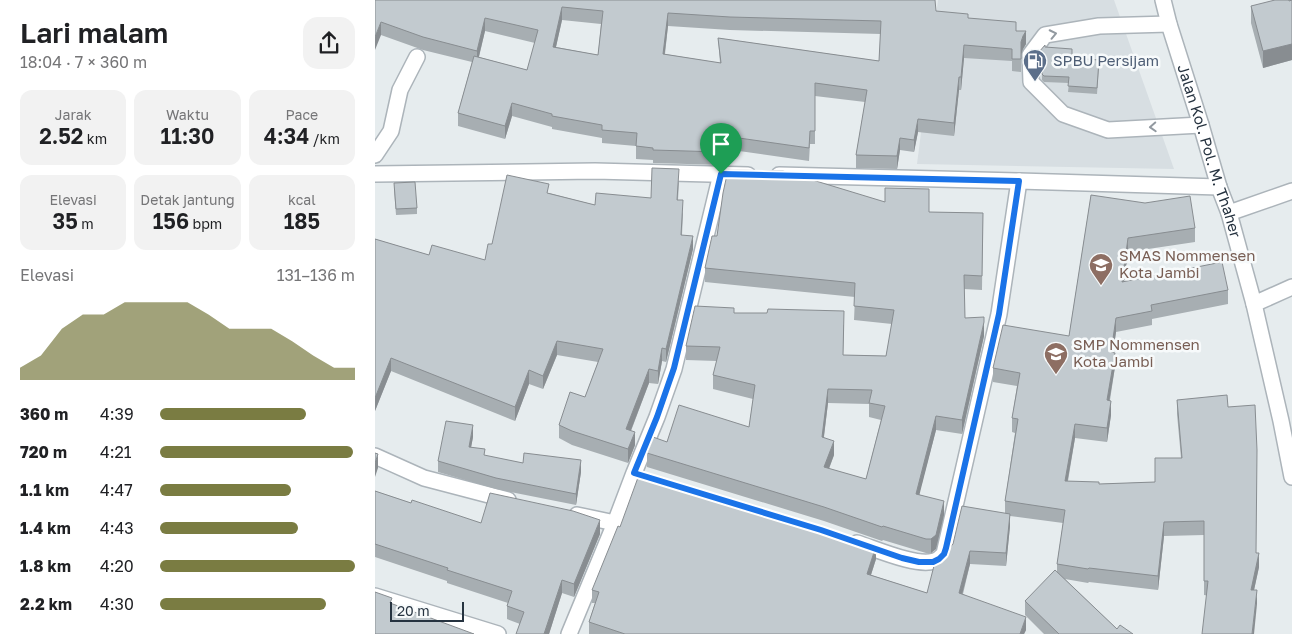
<!DOCTYPE html>
<html lang="id">
<head>
<meta charset="utf-8">
<style>
  :root { --surface:#fff; --page:#f2f2f2; --text:#202124; --muted:#757577; --accent:#7a7c42 }
  body { margin:0; font-family:"Golos Text",sans-serif; background:var(--page); color:var(--text); height:100vh; display:flex; flex-direction:column; font-size:19px; white-space:nowrap }
  * { box-sizing:border-box; margin:0 }
  p { font-size:16px; color:var(--muted) }
  .icon { flex:none; width:28px; height:28px; fill:none; stroke:currentColor; stroke-width:2; stroke-linecap:round; stroke-linejoin:round }
  .map { position:relative; flex:1; overflow:hidden }
  .side { display:flex; flex-direction:column; background:var(--surface); width:375px }
  .side>* { flex:none }
  .scale { position:absolute; left:15px; bottom:12px; width:74px; box-sizing:border-box; padding-left:5px; border:2px solid #263340; border-top:0; font-size:14px; line-height:18px; white-space:nowrap; color:#263340; -webkit-text-stroke:4px #f7fafb; paint-order:stroke }
  .pin { position:absolute; display:grid; place-items:center; width:42px; height:42px; color:#fff; margin:-51px -21px; border-radius:50% 50% 50% 0; rotate:-45deg; box-shadow:0 0 5px #0007 }
  .pin .icon { rotate:45deg }
  .round { display:grid; place-items:center; flex:none; width:52px; height:52px; border-radius:15px; background:var(--page) }
  .head { display:flex; align-items:center; justify-content:space-between; height:85px; padding:0 20px }
  h1 { font-size:28px; font-weight:600; line-height:38px }
  .stats { display:grid; grid-template-columns:repeat(3,1fr); gap:8px; height:85px; padding:5px 20px }
  .stats div { display:grid; align-content:center; border-radius:12px; background:var(--page); text-align:center }
  .stats b { font-size:21px; font-weight:600 }
  .stats small { font-size:14px; font-weight:400 }
  .stats p { font-size:14px }
  .chart { height:140px; padding:10px 20px }
  .chart p { display:flex; justify-content:space-between }
  .chart svg { width:100%; height:90px; margin-top:5px; fill:var(--accent); opacity:.7 }
  ul { padding:0 20px; list-style:none; font-size:16px }
  li { display:grid; grid-template-columns:80px 60px 1fr; align-items:center; height:38px }
  li i { height:12px; border-radius:6px; background:var(--accent) }
  main { display:flex; flex:1; min-height:0 }
  .map>svg:first-child { display:block }
  .built { fill:#d7dee2 }
  .lines { fill:none; stroke-linecap:round; stroke-linejoin:round }
  .minor-casing { stroke:#acb4ba; stroke-width:18 }
  .minor { stroke:#fff; stroke-width:15 }
  .wall { fill:#a7aeb2; fill-rule:evenodd }
  .shaded-wall { fill:#888d91 }
  .building { fill:#c2cacf; stroke:#888d91; fill-rule:evenodd }
  .oneway { stroke:#9299a0 }
  .route-casing { stroke:#fff; stroke-width:10 }
  .route { stroke:#1a73e8; stroke-width:6 }
  .labels { text-anchor:middle; stroke-width:5; stroke-linejoin:round; paint-order:stroke }
  .service-label { font-size:15px; fill:#4e5e75; stroke:#f7fafb; text-anchor:start }
  .street-label { font-size:15px; fill:#263340; stroke:#f7fafb }
  .education-label { font-size:15px; fill:#785e54; stroke:#f7fafb; text-anchor:start }
</style>
</head>
<body>
<main>
<section class="side">
<div class="head"><div><h1>Lari malam</h1><p>18:04 · 7 × 360 m</p></div><a class="round"><svg class="icon" aria-label="share" viewBox="0 0 24 24"><path d="M12 15V3M7 8l5-5 5 5M5 13v7h14v-7"/></svg></a></div>
<div class="stats">
<div><p>Jarak</p><b>2.52<small> km</small></b></div>
<div><p>Waktu</p><b>11:30</b></div>
<div><p>Pace</p><b>4:34<small> /km</small></b></div>
</div>
<div class="stats">
<div><p>Elevasi</p><b>35<small> m</small></b></div>
<div><p>Detak jantung</p><b>156<small> bpm</small></b></div>
<div><p>kcal</p><b>185</b></div>
</div>
<div class="chart"><p><span>Elevasi</span>131–136 m</p>
<svg viewBox="0 0 160 44" preserveAspectRatio="none"><path d="M0 44V38L10 32L20 19L30 12L40 12L50 6L60 6L70 6L80 6L90 12L100 19L110 19L120 19L130 25L140 32L150 38L160 38V44z"/></svg>
</div>
<ul>
<li><b>360 m</b>4:39<i style="width:75%"></i></li>
<li><b>720 m</b>4:21<i style="width:99%"></i></li>
<li><b>1.1 km</b>4:47<i style="width:67%"></i></li>
<li><b>1.4 km</b>4:43<i style="width:71%"></i></li>
<li><b>1.8 km</b>4:20<i style="width:100%"></i></li>
<li><b>2.2 km</b>4:30<i style="width:85%"></i></li>
</ul>
</section>
<div class="map">
<svg width="917" height="634" viewBox="0 0 917 634">
  <rect width="100%" height="100%" fill="#e6ecee"/>
  <path class="built" d="M563,0H739L799,169L542,164Z"/>
  <g class="lines">
    <g class="minor-casing">
      <g id="minor">
        <path id="s1" d="M788,0L794,24L826,125L844,187L854,213L879,304L906,421L917,477"/>
        <path d="M794,24L724,26L670,35L655,55L656,82L688,114L733,130L826,125"/>
        <path d="M0,155L16,131L25,90L42,57"/>
        <path d="M0,174L220,171L373,175"/>
        <path d="M404,175L644,181L844,187"/>
        <path d="M854,213L917,191"/>
        <path d="M879,304L917,287"/>
        <path d="M0,456L49,478L133,500"/>
        <path d="M202,515L240,523"/>
        <path d="M482,543C501,549 542,567 559,561C564,560 566,557 569,554L624,314L644,181"/>
        <path d="M0,596L123,634"/>
        <path d="M194,634L240,523L259,473L282,417L299,369L346,174"/>
      </g>
    </g>
    <use href="#minor" class="minor"/>
  </g>
  <g class="wall">
    <path d="M0,0L561,11L593,18L641,31L651,44L648,49L646,54V72L637,71V61L589,58L586,90H584L579,136L543,132L539,152L525,150L522,169L481,168V155L490,102L440,96V144H435L434,161L350,149L346,165L278,163V160L261,159V146L227,143V138L177,129V127L137,116L130,139L83,126V113L97,62L48,50L6,35ZM187,20L226,24L223,55L181,47ZM293,26L355,30L506,34L504,61L343,38L345,63L290,54ZM110,31L160,43L152,70L104,57Z"/>
    <path d="M917,0V60L888,68L876,23V6Z"/>
    <path d="M670,47L697,58L724,66L722,94L693,92L694,83L669,82L667,80V74H665L664,52Z"/>
    <path d="M304,182L303,200L308,214L307,235L318,249L291,362L287,361L283,384L274,383L256,431L260,445L253,463L197,445L184,438V425L210,397L223,362L182,355L168,389L154,384L140,421L16,371L0,411V239L54,255L110,260L117,244L174,193L220,205L276,198Z"/>
    <path d="M19,189L42,208V214L21,215Z"/>
    <path d="M716,195L820,228V242L753,252L749,282L853,290V304L777,319V325L741,332L738,353L740,367L735,400L736,415L732,442L700,438L693,481L724,484L780,482V458H806L802,414V400L853,407L884,567L879,590L882,604L829,595V535L789,536L783,590L714,582L713,583L690,579L742,629L758,634H669L650,615V601L682,571V564L688,523L635,516V526L631,566L595,564L588,594L651,630L649,634H214V622L220,603H217V590L501,559L496,575L552,593L570,553L630,513V501L640,433L637,432V418L642,386L618,382V368L694,336Z"/>
    <path d="M510,202L554,212L608,213L607,290L589,289L590,318L609,336L587,434L561,430L544,494L569,515L561,549L556,553H551L508,540L507,541L449,521L272,467V453L292,442L374,427L378,399L338,389V375L342,361L311,360V346L359,313L469,325L468,355L511,356L517,324L479,320L480,297L330,282V268L342,236ZM453,403L494,404V417L506,420L491,479L454,469L459,455L449,437Z"/>
    <path d="M98,437L96,447L110,456L148,463L206,472L201,505L121,489L63,472V461Z"/>
    <path d="M0,491L36,503L106,523L225,534L199,597L187,593L174,634H141L145,624L132,619V606L133,603L72,583V581L0,557Z"/>
  </g>
  <g class="shaded-wall">
    <path d="M187,7V20L178,60V47Z"/>
    <path d="M293,13V26L288,67V54Z"/>
    <path d="M110,18V31L102,64V51Z"/>
    <path d="M6,22V35L0,50V37Z"/>
    <path d="M651,31V44L648,49L646,55V42L648,36Z"/>
    <path d="M917,44V60L888,68V51Z"/>
    <path d="M589,45V58L586,90V77Z"/>
    <path d="M584,77V90L579,136V123Z"/>
    <path d="M137,103V116L130,139V126Z"/>
    <path d="M543,119V132L539,152V140Z"/>
    <path d="M350,136V149L346,165V152Z"/>
    <path d="M525,138V150L522,169V156Z"/>
    <path d="M318,236V249L291,362V349Z"/>
    <path d="M753,238V252L747,296V282Z"/>
    <path d="M741,318V332L736,366V352Z"/>
    <path d="M609,322V336L587,434V420Z"/>
    <path d="M182,341V355L168,389V376Z"/>
    <path d="M287,348V361L283,384V371Z"/>
    <path d="M740,353V367L732,414V400Z"/>
    <path d="M16,358V371L0,411V398Z"/>
    <path d="M274,369V383L251,443V429Z"/>
    <path d="M154,370V384L140,421V407Z"/>
    <path d="M453,389V403L447,451V437Z"/>
    <path d="M736,401V415L732,442V428Z"/>
    <path d="M561,416V430L541,508V494Z"/>
    <path d="M700,424V438L690,495V481Z"/>
    <path d="M98,425V437L94,458V447Z"/>
    <path d="M260,432V445L253,463V449Z"/>
    <path d="M459,441V455L449,481V467Z"/>
    <path d="M3,454V468L0,477V463Z"/>
    <path d="M206,460V472L201,505V494Z"/>
    <path d="M569,501V515L561,549L556,553V539Z"/>
    <path d="M635,514V526L631,566V553Z"/>
    <path d="M225,520V534L199,597V584Z"/>
    <path d="M789,522V536L783,590V576Z"/>
    <path d="M501,546V559L492,587V574Z"/>
    <path d="M595,551V564L584,606V593Z"/>
    <path d="M884,553V567L876,604V590Z"/>
    <path d="M187,580V593L174,634H169Z"/>
    <path d="M882,590V604L879,634H877Z"/>
    <path d="M651,617V630L649,634H645Z"/>
  </g>
  <g class="building">
    <path d="M0,0H560L561,11L593,14V18L641,22V31H651L648,36L646,42V59H637V49L589,45L586,77H584L579,123L543,119L539,140L525,138L522,156L481,155L492,90L440,83V131H435L434,148L350,136L346,152L278,150V148L261,146L262,133L227,130V125L177,116V114L137,103L130,126L83,113L99,56L152,70L163,30L110,18L102,51L48,37L6,22L0,37ZM187,7L228,11L223,55L178,47ZM293,13L355,17L506,21L504,61L343,38L346,63L288,54Z"/>
    <path d="M900,0H914V1L917,0V44L888,51L876,6Z"/>
    <path d="M670,45V47L697,49V58L724,60L722,88L693,86L694,77L669,76L667,74V68H665L664,52Z"/>
    <path d="M277,168L304,169L302,200H308L306,235L318,236L291,349L287,348L283,371L274,369L251,429L260,432L253,449L197,431L184,425L195,392L210,397L228,349L182,341L168,376L154,370L140,407L16,358L0,398V239L54,255L57,245L110,260L113,244H117L132,175L174,184L172,193L220,205L221,193L276,198Z"/>
    <path d="M353,170L408,171L510,202V188L554,189V212L608,213L607,276L589,275L590,318L609,317V322L587,420L561,416L541,494L569,501L561,535L556,539H551L508,526L507,527L449,507L272,453L278,437L292,442L304,405L374,427L380,385L338,375L345,347L311,346L320,306L359,308V313H392L393,309L469,311L468,355L511,356L519,310L479,306L480,283L330,268L337,236H342L348,193ZM453,389L497,390L494,403L510,406L491,479L449,467L459,441L447,437Z"/>
    <path d="M40,182L42,208L21,209L19,183Z"/>
    <path d="M716,195L770,203L815,196L820,228L753,238L747,282L847,262L853,290L776,305L777,311L741,318L736,352L740,353L732,400L736,401L732,428L700,424L690,481L724,482V484L780,482V458H807L802,400L852,395L853,407L880,405L882,450L881,553H884L876,590H882L877,634H827L833,581H829V521L789,522L783,576L714,568L713,569L682,564L690,510L630,501L643,419L637,418L645,373L618,368L628,325L694,336Z"/>
    <path d="M71,421L98,425L94,447L110,449L109,455L148,463L149,453L206,460L201,494L121,478L63,461Z"/>
    <path d="M0,453L3,454L0,463Z"/>
    <path d="M265,472L443,526L501,546L492,574L552,593L561,558L570,553L578,544L587,506L635,514L631,553L595,551L584,593L651,617L645,634H250L214,622L224,592L217,590L243,526L245,527Z"/>
    <path d="M0,491L36,503L37,500L106,523L115,493L198,511L225,520L199,584L187,580L169,634H141L149,612L132,606L137,591L72,570L73,568L0,544Z"/>
    <path d="M680,570L742,629L745,625L758,634H684L650,601Z"/>
    <path d="M0,592L17,598L15,603L99,634H0Z"/>
  </g>
  <defs><path id="oneway-chevron" d="M-2-3.5L2.5 0L-2 3.5" fill="none" stroke-width="1.6" stroke-linecap="round" stroke-linejoin="round" transform="scale(1.25)"/></defs>
  <g class="oneway">
    <use href="#oneway-chevron" transform="translate(678 34) rotate(-12)"/>
    <use href="#oneway-chevron" transform="translate(778 127) rotate(177)"/>
  </g>
  <g class="lines">
    <g class="route-casing">
      <path id="route" d="M346,174L644,181L624,314L571,548L569,554L564,559L558,562H544L527,558L446,530L259,473L282,417L299,368Z"/>
    </g>
    <use href="#route" class="route"/>
  </g>
  <defs>
    <g id="fuel-pin" transform="scale(1.25)"><path d="M0 17L-7.5 6A9.5 9.5 0 1 1 7.5 6Z" fill="#5c6f8a" stroke="#f7fafb"/><path d="M-5.5-6h7V0h2V4h1.3V-2.5L3-4.5l.8-.8L6-3V5H2.5V1h-1V6h-7ZM-4.2-4.7v3.2H.2V-4.7Z" fill="#fff"/></g>
    <g id="school-pin" transform="scale(1.25)"><path d="M0 17L-7.5 6A9.5 9.5 0 1 1 7.5 6Z" fill="#8d6e63" stroke="#f7fafb"/><path d="M0-5L7-2L0 1L-7-2ZM-4 1L0 2.5L4 1V4Q0 6-4 4Z" fill="#fff"/></g>
  </defs>
  <g fill-rule="evenodd">
    <use href="#fuel-pin" x="660" y="61"/>
    <use href="#school-pin" x="726" y="265"/>
    <use href="#school-pin" x="681" y="354"/>
  </g>
  <g class="labels">
    <g class="service-label">
      <text x="678" y="66">SPBU Persijam</text>
    </g>
    <g class="street-label">
      <text dy="5" stroke="none"><textPath href="#s1" startOffset="158">Jalan Kol. Pol. M. Thaher</textPath></text>
    </g>
    <g class="education-label">
      <text x="744" y="261">SMAS Nommensen<tspan x="744" dy="17">Kota Jambi</tspan></text>
      <text x="698" y="350">SMP Nommensen<tspan x="698" dy="17">Kota Jambi</tspan></text>
    </g>
  </g>
</svg>
<div class="scale">20 m</div>
<div class="pin" style="left:346px;top:174px;background:#1e9e55"><svg class="icon" aria-label="arrive" viewBox="0 0 24 24"><path d="M6 21V4h12l-3 4 3 4H6"/></svg></div>
</div>
</main>
</body>
</html>
